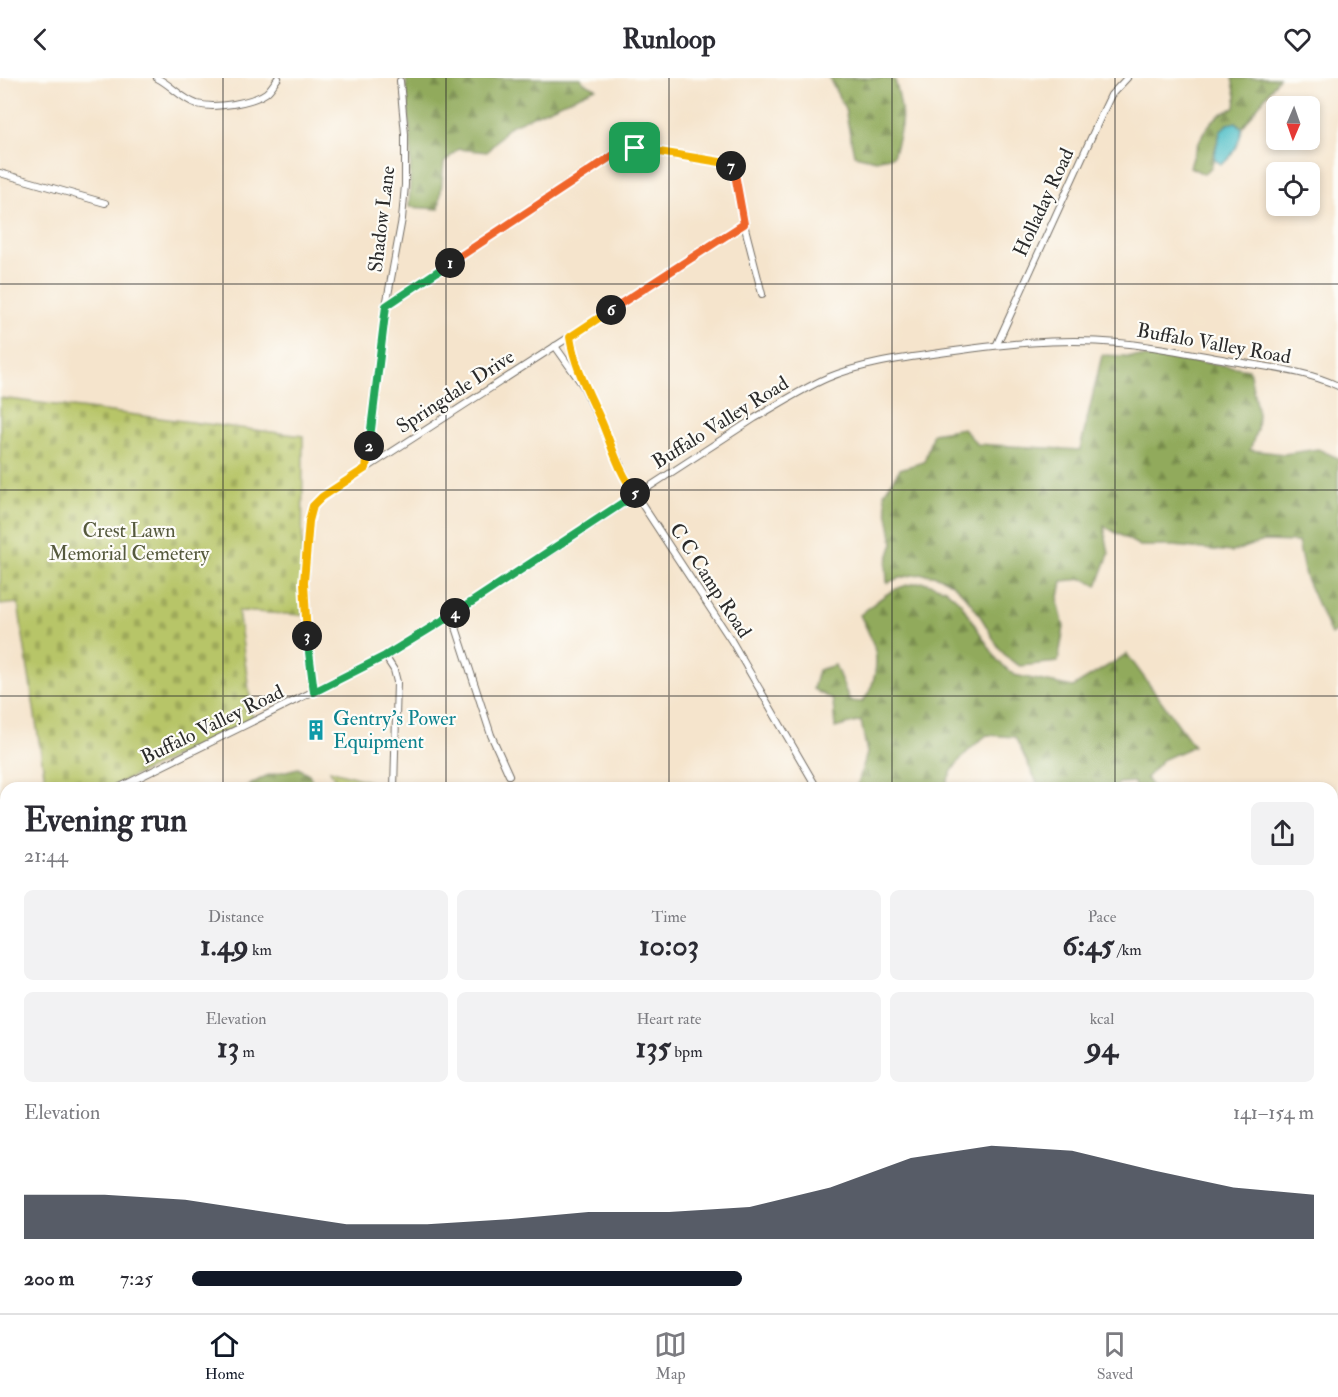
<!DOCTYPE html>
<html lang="en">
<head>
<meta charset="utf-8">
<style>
  :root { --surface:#fff; --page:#f2f2f3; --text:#2b2b33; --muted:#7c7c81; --line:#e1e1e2; --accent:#111827 }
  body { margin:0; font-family:"IM FELL Double Pica",serif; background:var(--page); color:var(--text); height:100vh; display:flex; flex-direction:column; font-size:22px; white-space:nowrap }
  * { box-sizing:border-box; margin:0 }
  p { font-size:20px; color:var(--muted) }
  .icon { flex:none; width:33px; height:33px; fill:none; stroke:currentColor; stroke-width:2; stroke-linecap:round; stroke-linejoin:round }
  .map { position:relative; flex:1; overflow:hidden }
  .panel { position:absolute; left:0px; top:704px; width:1338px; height:532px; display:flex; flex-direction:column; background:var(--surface); border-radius:18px 18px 0 0; box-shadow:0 3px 9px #0003 }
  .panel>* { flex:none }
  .needle { width:39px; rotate:182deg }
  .buttons { position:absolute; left:1266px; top:18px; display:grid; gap:12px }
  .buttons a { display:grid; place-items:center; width:54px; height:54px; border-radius:9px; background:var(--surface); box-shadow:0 3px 9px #0003; font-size:30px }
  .pin { position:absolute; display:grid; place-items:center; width:51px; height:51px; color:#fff; margin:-26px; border-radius:12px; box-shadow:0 3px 9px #0006 }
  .km { position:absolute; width:30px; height:30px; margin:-15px; border-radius:50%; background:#222; color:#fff; font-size:16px; line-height:30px; text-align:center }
  .round { display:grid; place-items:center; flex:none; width:63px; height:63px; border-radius:9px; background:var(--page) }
  .overview { display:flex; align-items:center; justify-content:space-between; height:102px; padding:0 24px }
  h1 { font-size:33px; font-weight:700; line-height:45px }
  .stats { display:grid; grid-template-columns:repeat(3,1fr); gap:9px; height:102px; padding:6px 24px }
  .stats div { display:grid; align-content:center; border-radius:9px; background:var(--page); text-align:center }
  .stats b { font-size:30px; font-weight:700 }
  .stats small { font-size:16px; font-weight:400 }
  .stats p { font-size:16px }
  .chart { height:168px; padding:12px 24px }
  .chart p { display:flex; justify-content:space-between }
  .chart svg { width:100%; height:108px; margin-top:6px; fill:var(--accent); opacity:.7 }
  ul { padding:0 24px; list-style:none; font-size:20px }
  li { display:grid; grid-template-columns:96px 72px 1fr; align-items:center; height:45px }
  li i { height:15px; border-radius:8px; background:var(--accent) }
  header { display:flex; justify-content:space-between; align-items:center; height:78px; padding:0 24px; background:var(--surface); font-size:27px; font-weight:700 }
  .dock { display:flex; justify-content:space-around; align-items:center; height:84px; border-top:2px solid var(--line); background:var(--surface); font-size:16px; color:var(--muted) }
  .dock a { display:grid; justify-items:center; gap:3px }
  .dock .selected { color:var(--accent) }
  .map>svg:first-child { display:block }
  .grass { fill:url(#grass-tufts); stroke:#717849; stroke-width:1.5 }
  .forest { fill:url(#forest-firs); stroke:#5e6a44; stroke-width:1.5 }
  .cemetery { fill:url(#cemetery-stones); stroke:#717849; stroke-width:1.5 }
  .park { fill:url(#park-crowns); stroke:#717849; stroke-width:1.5 }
  .water { fill:#51bfc7; stroke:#3e7579; stroke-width:1.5 }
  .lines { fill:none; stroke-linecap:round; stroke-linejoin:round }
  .street-casing { stroke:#726c63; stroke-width:8 }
  .street { stroke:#fff; stroke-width:6 }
  .split-1-casing { stroke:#fff; stroke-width:12 }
  .split-2-casing { stroke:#fff; stroke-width:12 }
  .split-3-casing { stroke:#fff; stroke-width:12 }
  .split-4-casing { stroke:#fff; stroke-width:12 }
  .split-5-casing { stroke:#fff; stroke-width:12 }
  .split-6-casing { stroke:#fff; stroke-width:12 }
  .split-7-casing { stroke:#fff; stroke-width:12 }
  .split-8-casing { stroke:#fff; stroke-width:12 }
  .split-1 { stroke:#f0652b; stroke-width:8 }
  .split-2 { stroke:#22a559; stroke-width:8 }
  .split-3 { stroke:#f5b400; stroke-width:8 }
  .split-4 { stroke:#22a559; stroke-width:8 }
  .split-5 { stroke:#22a559; stroke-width:8 }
  .split-6 { stroke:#f5b400; stroke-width:8 }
  .split-7 { stroke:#f0652b; stroke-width:8 }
  .split-8 { stroke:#f5b400; stroke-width:8 }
  .grid { fill:none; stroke:#2b2b2b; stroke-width:1.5; stroke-opacity:0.55 }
  .labels { text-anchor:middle; stroke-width:4.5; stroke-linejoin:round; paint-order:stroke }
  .street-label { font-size:20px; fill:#2b2b2b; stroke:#fdfcf7 }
  .park-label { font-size:20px; fill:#55593d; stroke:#fdfcf7 }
  .culture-label { font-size:20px; fill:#0d838f; stroke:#fdfcf7; text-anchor:start }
</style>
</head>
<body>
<header><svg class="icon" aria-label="back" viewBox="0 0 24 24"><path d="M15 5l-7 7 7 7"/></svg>Runloop<svg class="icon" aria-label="heart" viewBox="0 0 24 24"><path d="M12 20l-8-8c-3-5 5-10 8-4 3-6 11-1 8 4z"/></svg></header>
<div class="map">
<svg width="1338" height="1235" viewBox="0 0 1338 1235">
  <defs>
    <pattern id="grass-tufts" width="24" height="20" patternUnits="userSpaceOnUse" patternTransform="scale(1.5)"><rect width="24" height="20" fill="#b7c567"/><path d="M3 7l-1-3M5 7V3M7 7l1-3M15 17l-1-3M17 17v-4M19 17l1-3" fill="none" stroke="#9ea95a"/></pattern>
    <pattern id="forest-firs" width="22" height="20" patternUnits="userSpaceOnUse" patternTransform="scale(1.5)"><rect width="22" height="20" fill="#91aa5c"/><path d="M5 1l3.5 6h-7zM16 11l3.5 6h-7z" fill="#778b4c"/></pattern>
    <pattern id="cemetery-stones" width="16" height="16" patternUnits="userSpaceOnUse" patternTransform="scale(1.5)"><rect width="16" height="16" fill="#b7c567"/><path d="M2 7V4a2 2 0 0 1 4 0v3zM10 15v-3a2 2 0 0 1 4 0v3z" fill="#9ea95a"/></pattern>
    <pattern id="park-crowns" width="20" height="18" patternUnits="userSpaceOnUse" patternTransform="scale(1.5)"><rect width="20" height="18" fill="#b7c567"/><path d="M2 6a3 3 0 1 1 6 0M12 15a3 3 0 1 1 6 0" fill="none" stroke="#9ea95a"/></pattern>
  </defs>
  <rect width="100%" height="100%" fill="#fdfcf7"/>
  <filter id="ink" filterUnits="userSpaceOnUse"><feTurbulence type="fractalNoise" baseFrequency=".0167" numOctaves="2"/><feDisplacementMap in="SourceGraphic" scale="12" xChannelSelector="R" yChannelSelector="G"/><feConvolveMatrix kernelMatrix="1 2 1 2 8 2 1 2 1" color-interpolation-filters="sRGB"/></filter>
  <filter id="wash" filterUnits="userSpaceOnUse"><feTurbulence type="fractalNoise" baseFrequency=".008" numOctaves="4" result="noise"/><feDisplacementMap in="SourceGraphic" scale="24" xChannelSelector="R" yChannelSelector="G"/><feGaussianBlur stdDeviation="1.35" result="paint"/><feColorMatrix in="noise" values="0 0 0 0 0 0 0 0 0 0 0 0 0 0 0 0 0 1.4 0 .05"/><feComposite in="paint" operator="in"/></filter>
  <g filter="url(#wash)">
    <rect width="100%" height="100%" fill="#f5e4cc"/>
    <path class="grass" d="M330,692L388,709H338Z"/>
    <g class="forest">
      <path d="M406,0H581L583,4L596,10L508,49L487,74L458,71L444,85L439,131L409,129L411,69Z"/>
      <path d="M829,0H883L895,2C904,36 904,45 893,78L876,82L854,77L845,31Z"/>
      <path d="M1232,0H1279L1242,50L1236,44L1221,52C1219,59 1215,69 1214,76C1213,86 1213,89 1204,96L1190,89C1197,65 1208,36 1235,30L1236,18Z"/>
      <path d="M1102,277L1170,280L1249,291L1258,336L1257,351L1250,372L1284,376L1318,371L1338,380V553L1331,557L1305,498L1298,464L1264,463L1232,474L1174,468H1140L1104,448L1109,476L1097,508L1084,501L1062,503L1058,524L1064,549L1058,584L1020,588C1015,585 1009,582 1005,577C996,568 991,556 985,546C960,504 936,483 887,505L886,486L893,465L884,415L900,391L924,384L933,355L963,350L977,366L1080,372Z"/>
      <path d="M924,504L945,511L960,524L998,583L1014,597L1073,609L1127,576L1194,668L1162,682L1146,700L1152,709H1135L1134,704L1118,705L1117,709H1039L1015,659L987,657C969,671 952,686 945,709H924V707L897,706L896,709H857L867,675L861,643L835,650L833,622L813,611L818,592L835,587L850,623L862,624C874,612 879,585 874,569C871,558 865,547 860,537C883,518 894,507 924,504Z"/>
      <path d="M298,690L309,696L315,709H246L266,698Z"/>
      <path d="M6,926V1059L0,1058V931Z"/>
      <path d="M0,1087L6,1088V1175L1,1176Z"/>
      <path d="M396,1230H574L591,1235H420Z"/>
    </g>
    <path class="cemetery" d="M0,320L303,358L302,537L238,533L253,641L111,709H46L18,525L0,527Z"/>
    <path class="park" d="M1338,887V1235H1132L1129,1230H1332V888Z"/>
    <path class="water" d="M1236,44L1242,50C1241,61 1232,82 1221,86L1215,82C1214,72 1219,62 1221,52L1228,46Z"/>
  </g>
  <g filter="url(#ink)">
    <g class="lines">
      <g class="street-casing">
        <g id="street">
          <path d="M157,0C171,7 182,21 197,26C215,31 251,25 266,15C271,11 274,5 278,0"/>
          <path d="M0,95L105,125"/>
          <path d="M386,228L612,78L622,72L635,70L720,84L730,87L735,96L744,146L762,216"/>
          <path d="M997,266L1101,38L1111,17L1127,0"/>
          <path d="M555,268L584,309L575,283L570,259"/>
          <path d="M584,309L630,408L731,562L817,710"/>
          <path d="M366,391L386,228L402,141L405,107V56L400,3"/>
          <path d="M452,537L491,657L509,697"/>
          <path d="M385,578L394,592L397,604L394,710"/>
          <path d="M314,614L308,565L305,504L309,443L313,428L322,419L744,146"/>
          <path d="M118,710L385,578L452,537L755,340C779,326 802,311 827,300C860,286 898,281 933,276C995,267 1057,259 1119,265C1156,268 1192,276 1227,282C1263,289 1305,292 1338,308"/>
          <path d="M0,768L6,765"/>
          <path d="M1125,1230L1128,1235"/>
        </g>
      </g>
      <use href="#street" class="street"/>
    </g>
  </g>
  <g class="lines" filter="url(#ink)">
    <g class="split-1-casing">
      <path id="split-1" d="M450,185L612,78L622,72L635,70"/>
    </g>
    <g class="split-2-casing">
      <path id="split-2" d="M369,368L386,228L450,185"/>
    </g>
    <g class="split-3-casing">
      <path id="split-3" d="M307,558L304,504L309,443L313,428L322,419L366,390L369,368"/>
    </g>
    <g class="split-4-casing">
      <path id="split-4" d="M307,558L314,614L385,578L455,535"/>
    </g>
    <g class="split-5-casing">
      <path id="split-5" d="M455,535L636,416L635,415"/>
    </g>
    <g class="split-6-casing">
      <path id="split-6" d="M611,232L570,259C575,291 590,317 603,347C612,369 620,396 635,415"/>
    </g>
    <g class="split-7-casing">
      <path id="split-7" d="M611,232L744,146L735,96L731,88"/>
    </g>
    <g class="split-8-casing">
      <path id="split-8" d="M635,70L720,84L731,88"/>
    </g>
    <use href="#split-1" class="split-1"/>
    <use href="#split-2" class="split-2"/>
    <use href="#split-3" class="split-3"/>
    <use href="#split-4" class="split-4"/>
    <use href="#split-5" class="split-5"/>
    <use href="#split-6" class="split-6"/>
    <use href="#split-7" class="split-7"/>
    <use href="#split-8" class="split-8"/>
  </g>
  <path class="grid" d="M223,0V710M446,0V710M669,0V710M892,0V710M1115,0V710M0,206H1338M0,412H1338M0,618H1338M0,823H6M1332,823H1338M0,1029H6M1332,1029H1338M223,1230V1235M446,1230V1235M669,1230V1235M892,1230V1235M1115,1230V1235"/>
  <defs>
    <g id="building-bare" transform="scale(1.62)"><path d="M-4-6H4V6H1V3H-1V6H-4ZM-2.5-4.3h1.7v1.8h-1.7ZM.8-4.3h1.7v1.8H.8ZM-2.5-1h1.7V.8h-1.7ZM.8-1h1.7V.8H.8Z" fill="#0f9aa8" stroke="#fdfcf7" stroke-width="2.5" paint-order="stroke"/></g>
  </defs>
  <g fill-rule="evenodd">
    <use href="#building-bare" x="316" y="652"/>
  </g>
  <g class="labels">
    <g class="street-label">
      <text transform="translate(1043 124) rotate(-65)" y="7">Holladay Road</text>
      <text transform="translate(381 141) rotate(-83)" y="7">Shadow Lane</text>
      <text transform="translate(1214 265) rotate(10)" y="7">Buffalo Valley Road</text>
      <text transform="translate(455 313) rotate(-33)" y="7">Springdale Drive</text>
      <text transform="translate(720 344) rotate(-32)" y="7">Buffalo Valley Road</text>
      <text transform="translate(711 502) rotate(57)" y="7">C C Camp Road</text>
      <text transform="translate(212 646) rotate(-26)" y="7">Buffalo Valley Road</text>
    </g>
    <g class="park-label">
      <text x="129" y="459">Crest Lawn<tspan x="129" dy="23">Memorial Cemetery</tspan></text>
    </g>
    <g class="culture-label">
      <text x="333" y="647">Gentry's Power<tspan x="333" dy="23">Equipment</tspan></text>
    </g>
  </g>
</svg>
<div class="buttons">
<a><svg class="needle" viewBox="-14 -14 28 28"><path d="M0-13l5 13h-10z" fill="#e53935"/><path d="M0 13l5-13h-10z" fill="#7c7c81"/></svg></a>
<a><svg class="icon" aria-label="locate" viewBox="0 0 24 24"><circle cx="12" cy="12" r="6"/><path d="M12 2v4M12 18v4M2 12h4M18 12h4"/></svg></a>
</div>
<div class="pin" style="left:635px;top:70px;background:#1e9e55"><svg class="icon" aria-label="arrive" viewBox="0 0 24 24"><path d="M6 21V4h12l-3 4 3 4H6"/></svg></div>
<b class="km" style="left:450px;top:185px">1</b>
<b class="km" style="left:369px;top:368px">2</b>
<b class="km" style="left:307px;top:558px">3</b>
<b class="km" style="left:455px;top:535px">4</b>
<b class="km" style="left:635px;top:415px">5</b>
<b class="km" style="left:611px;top:232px">6</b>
<b class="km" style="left:731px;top:88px">7</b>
<section class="panel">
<div class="overview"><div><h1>Evening run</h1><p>21:44</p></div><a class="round"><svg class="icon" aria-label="share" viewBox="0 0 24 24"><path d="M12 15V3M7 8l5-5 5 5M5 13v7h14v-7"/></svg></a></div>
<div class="stats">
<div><p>Distance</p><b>1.49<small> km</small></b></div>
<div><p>Time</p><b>10:03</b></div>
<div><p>Pace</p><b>6:45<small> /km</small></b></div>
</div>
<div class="stats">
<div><p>Elevation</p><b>13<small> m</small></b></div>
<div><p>Heart rate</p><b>135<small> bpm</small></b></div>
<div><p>kcal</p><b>94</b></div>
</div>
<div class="chart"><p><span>Elevation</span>141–154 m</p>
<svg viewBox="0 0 160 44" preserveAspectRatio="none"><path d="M0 44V26L10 26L20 28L30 33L40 38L50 38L60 36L70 33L80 33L90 31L100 23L110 11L120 6L130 8L140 16L150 23L160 26V44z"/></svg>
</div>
<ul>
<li><b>200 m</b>7:25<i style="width:49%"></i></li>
</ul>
</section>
</div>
<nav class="dock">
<a class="selected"><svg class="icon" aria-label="home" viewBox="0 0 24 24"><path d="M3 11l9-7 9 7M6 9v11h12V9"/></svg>Home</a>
<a><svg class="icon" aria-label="map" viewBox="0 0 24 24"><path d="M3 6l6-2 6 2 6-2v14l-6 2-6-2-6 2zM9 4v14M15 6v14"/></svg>Map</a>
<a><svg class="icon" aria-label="saved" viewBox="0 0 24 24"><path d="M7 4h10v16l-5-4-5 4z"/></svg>Saved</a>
</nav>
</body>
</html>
